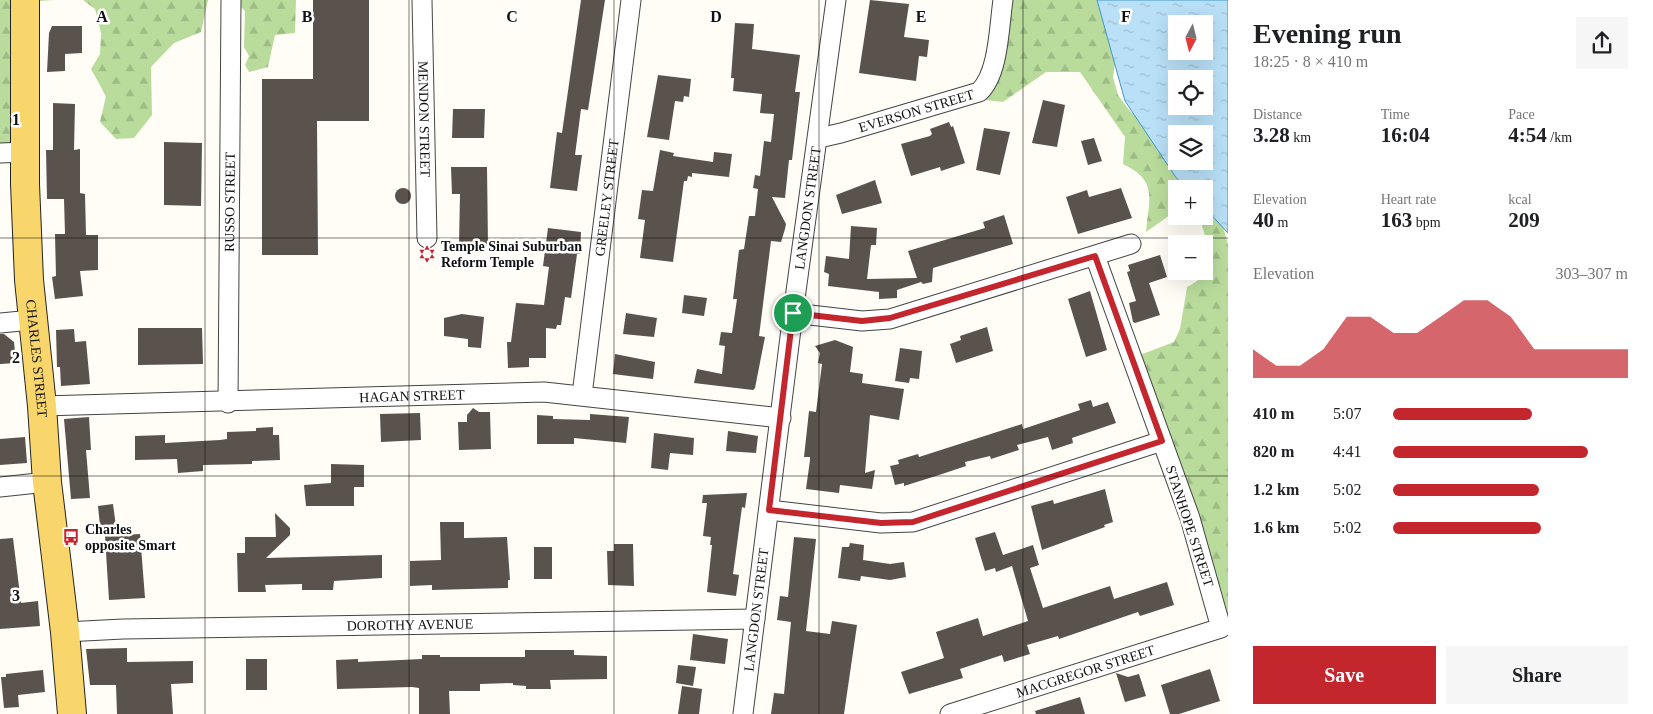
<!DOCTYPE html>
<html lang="en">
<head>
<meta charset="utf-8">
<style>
  :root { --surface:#fff; --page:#f6f6f6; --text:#202124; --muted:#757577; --accent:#c4262e }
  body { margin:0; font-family:Georgia,serif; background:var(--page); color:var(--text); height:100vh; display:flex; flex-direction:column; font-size:19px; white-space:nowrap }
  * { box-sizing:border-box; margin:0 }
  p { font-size:16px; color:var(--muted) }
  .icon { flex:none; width:28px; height:28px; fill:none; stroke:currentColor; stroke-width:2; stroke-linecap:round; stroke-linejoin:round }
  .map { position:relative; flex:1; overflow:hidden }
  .details { display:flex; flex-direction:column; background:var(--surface); width:425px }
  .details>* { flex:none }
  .needle { width:32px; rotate:187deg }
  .controls { position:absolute; left:1168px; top:15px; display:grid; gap:10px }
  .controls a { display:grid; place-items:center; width:45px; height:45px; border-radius:0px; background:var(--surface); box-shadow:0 5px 20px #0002; font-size:25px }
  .pin { position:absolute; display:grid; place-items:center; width:42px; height:42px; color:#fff; margin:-21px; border:2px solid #fff; border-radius:50%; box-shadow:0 1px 5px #0007 }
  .round { display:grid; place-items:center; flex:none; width:52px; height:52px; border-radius:0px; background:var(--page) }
  .summary { display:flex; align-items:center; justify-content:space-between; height:85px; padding:0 25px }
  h1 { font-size:28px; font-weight:700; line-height:38px }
  .stats { display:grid; grid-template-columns:repeat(3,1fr); gap:8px; height:85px; padding:5px 25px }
  .stats div { display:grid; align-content:center }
  .stats b { font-size:21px; font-weight:700 }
  .stats small { font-size:14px; font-weight:400 }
  .stats p { font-size:14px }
  .chart { height:140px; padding:10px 25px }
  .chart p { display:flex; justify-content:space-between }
  .chart svg { width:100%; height:90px; margin-top:5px; fill:var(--accent); opacity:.7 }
  .button { display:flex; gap:10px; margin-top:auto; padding:10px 25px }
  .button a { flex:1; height:58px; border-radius:0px; background:var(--accent); color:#fff; font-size:20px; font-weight:700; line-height:58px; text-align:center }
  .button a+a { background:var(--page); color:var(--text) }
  ul { padding:0 25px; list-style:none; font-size:16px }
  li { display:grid; grid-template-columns:80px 60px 1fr; align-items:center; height:38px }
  li i { height:12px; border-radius:6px; background:var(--accent) }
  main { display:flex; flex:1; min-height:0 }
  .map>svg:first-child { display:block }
  .forest { fill:url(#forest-firs) }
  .water { fill:url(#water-ripples); stroke:#3f96cf; fill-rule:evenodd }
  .building { fill:#5a524d }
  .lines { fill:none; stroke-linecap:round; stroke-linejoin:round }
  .street-casing { stroke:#444; stroke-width:21 }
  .primary-casing { stroke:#222; stroke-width:30 }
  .street { stroke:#fff; stroke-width:19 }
  .primary { stroke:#f9d66b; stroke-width:28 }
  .route-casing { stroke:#fff; stroke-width:10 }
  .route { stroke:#c4262e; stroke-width:6 }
  .grid { fill:none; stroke:#111; stroke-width:1; stroke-opacity:0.55 }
  .labels { text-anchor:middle; stroke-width:5; stroke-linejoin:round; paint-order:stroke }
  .street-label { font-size:14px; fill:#111; stroke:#fff }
  .poi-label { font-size:14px; font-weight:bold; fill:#111; stroke:#fff; text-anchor:start }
  .grid-label { font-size:16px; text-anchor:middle; font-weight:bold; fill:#111; stroke:#fff; stroke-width:5; stroke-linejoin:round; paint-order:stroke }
</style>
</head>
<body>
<main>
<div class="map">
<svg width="1228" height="714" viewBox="0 0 1228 714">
  <defs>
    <pattern id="forest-firs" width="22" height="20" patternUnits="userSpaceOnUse" patternTransform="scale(1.25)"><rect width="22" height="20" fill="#b9dc9c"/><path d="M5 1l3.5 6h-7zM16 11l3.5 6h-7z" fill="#9ebc85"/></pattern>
    <pattern id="water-ripples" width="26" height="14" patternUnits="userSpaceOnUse" patternTransform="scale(1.25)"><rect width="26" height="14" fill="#b9e0f7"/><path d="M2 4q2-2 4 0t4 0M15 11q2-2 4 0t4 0" fill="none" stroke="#9ebfd3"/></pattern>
  </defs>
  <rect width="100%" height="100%" fill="#fffdf5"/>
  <g class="forest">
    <path d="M0,0H53L27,2L23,145L0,148Z"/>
    <path d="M83,0H208L201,32L174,43L151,67L152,115L134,138L116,139L100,122L106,96L91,69L100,54L101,33L95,9Z"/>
    <path d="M233,0H296L295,33L275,35L268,67L249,72L245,65L249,56L244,47L245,11Z"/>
    <path d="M1002,0H1114L1120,31L1113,77L1118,95L1129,110L1156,136L1198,189H1176V216H1204V196L1223,226L1228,245V633L1216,626L1132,358L1174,342L1180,329L1187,287C1216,273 1210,250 1201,223L1170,215L1146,232C1149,198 1158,181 1123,164L1125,137L1080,72H1046L1003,102L968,98L987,76Z"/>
  </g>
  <path class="water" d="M1097,0H1228V233L1204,207V189H1186L1175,176L1125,101ZM1176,24H1204V51H1176ZM1176,79H1204V106H1176ZM1176,134H1204V161H1176Z"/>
  <g class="building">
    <path d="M313,0H369V121H317L318,255H262V79H313Z"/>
    <path d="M581,0H605L588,110L581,109L575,155H582L577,191L550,188L557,132L562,133Z"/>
    <path d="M870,0L909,4L904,37L929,40L927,57L919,56L916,81L859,73Z"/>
    <path d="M735,23L754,24L752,49L800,55L795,92H800L792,160H789L785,198L772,197L786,224L785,229L781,242L771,241L759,336L765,337L755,388L753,390L694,383L697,369L722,374L725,346L719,345L721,332L732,333L737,299H733L739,250L744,249L749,216H755L758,189L753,188L755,175L760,176L764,141L771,142L774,114L760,113L762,94L733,91L734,78H731Z"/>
    <path d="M52,26H82V53L65,54V71L47,72L49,33Z"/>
    <path d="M658,75L691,79L689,97L684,96L683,102L675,101L669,140L647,137Z"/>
    <path d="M1043,100L1065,105L1057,147L1032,143Z"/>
    <path d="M53,103L75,104L74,150L80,149V193L85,194L86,235H98V270L80,271L83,296L55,299L52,277L56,276L55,234H65L64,199H47L46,150H53Z"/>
    <path d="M453,109H485L484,138H452Z"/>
    <path d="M949,122L951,127L953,126L965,163L941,171L940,167L911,176L901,144L930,136L932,134L930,129Z"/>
    <path d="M984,128L1010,132L1000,175L976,170Z"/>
    <path d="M1094,138L1102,161L1088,165L1081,141Z"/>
    <path d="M164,142L202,143L201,206L164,205Z"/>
    <path d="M660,150L674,153L673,156L713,162L714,152L732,154L729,177L692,173V177L688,176L687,181H684L673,262L640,258L645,220L638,219L642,190L653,191Z"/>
    <path d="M451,167H487L488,246L459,245L460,194H452Z"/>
    <path d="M875,180L882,203L842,214L836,195Z"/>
    <path d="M1121,188L1132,218L1078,234L1066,197L1087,190L1089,197Z"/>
    <circle cx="403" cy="196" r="8"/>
    <path d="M1004,215L1013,244L933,268L932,282L923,284L921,282L897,290V298L879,299V292L828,286L829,274L824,272L826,256L849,259L851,226L877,228L876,245H871L867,279L917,278L908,251L985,228L983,222Z"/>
    <path d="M548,228L581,232L580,254H577L571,298L565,297L561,325H557L556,329L546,328V358H529V367L508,368L507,342H511L516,303L544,305L549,267L543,266Z"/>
    <path d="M1160,255L1167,277L1149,283L1160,315L1135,323L1133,322L1129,303L1136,301L1127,272L1130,271L1128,265Z"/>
    <path d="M1090,291L1107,350L1086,357L1068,299Z"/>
    <path d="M684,295L707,298L704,316L682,313Z"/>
    <path d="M626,313L657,318L654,337L623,334Z"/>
    <path d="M462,314L484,317L481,348L468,347V339L444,336V318Z"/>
    <path d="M987,327L993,351L956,363L950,344L961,340L960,336Z"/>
    <path d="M138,328H202L203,364L138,365Z"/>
    <path d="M74,329L75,342L86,341L90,384L61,386L60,367H57L56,330Z"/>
    <path d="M0,334H4L14,342L16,363L0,364Z"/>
    <path d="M835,340L853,347L850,372L863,374L862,383L904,389L899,420L870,415L865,473L875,470L872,489L840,485L839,493L806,489L810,460V457H804L809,411L816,412L822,364L818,363L820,353L815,346Z"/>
    <path d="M900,348L922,351L919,379L910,378L909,383L895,381Z"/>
    <path d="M615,354L655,362L653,379L613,374Z"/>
    <path d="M1091,400L1093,407L1108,402L1116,423L1072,438L1073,443L1052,450L1048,437L1017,445L1019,450L991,459L990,456L965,462L966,466L939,475L904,486V483L895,485L890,466L899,464L898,460L918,454L919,457L1022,424L1023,429L1080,410L1078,404Z"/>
    <path d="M473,408L479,412H490L491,449L459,450L458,422H467V415Z"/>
    <path d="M420,413L421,440L381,442L380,414Z"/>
    <path d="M590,414L629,417L626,443L574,438V444H537V415L553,416V419L590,420Z"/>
    <path d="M89,417L91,450H86L90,498L71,499L64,419Z"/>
    <path d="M273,427V435H279L280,460L252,461V464L203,465V471L178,473L177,459L135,460V436L165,435V443L220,440L227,439V432L256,431V428Z"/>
    <path d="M728,431L758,436L756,453L726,451Z"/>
    <path d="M654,433L694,438L693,455L670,453L668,470L651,468Z"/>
    <path d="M25,437L27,463L0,465V439Z"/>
    <path d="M331,464L364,465V487H354V506H306L304,485L331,483Z"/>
    <path d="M1105,489L1113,522L1104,525L1105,527L1042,550L1031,506L1053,500L1054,504Z"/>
    <path d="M747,493L745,508L742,507L733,574L739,575L736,596L707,592L712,545H710L711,537L703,536L707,503H702L703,495Z"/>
    <path d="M113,504L117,534L101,536L98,506Z"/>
    <path d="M275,513L290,528V535L266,558L382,555V578L334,581L333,590H302V584L265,585L266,592H238L237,553H245V537H276Z"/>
    <path d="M440,522H464V538L507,537L510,580H508V588L432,590V585L410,586V561L441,560Z"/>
    <path d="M995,532L1003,555L1033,545L1039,565L1030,568L1043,608L1110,586L1114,599L1167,582L1174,605L1140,616L1138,612L1059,639L1058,636L1027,645L1030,654L1004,662L1002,655L960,669L963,678L909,694L901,672L944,658L936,632L978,618L983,636L1028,621L1012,566L996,572L995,568L985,571L975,538Z"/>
    <path d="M140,534L145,598L109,600L105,536Z"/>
    <path d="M794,537L816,539L806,631L830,634L832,621L857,625L844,714H771L774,693L784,694L791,622L777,620L780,596L788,597Z"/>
    <path d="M13,538L21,603L38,601L40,626L0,629V539Z"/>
    <path d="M850,543L864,545L863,560L890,564L904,562L906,577L890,580L861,576L860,581L838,578L842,547H849Z"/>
    <path d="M614,544H633L634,586L608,585L607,551H614Z"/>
    <rect x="534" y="547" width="18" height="32"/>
    <path d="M693,634L728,639L725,664L690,660Z"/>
    <path d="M127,648V662L193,661V683L171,684L173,714H117L116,685H90L86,649Z"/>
    <path d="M525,650H574V655L607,656V679L550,680L551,689H526V686L513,685V683L480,684V691H449L450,714H419V688L412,687L337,689L336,660L358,659V662L422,659V655H440V657H525Z"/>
    <rect x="246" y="659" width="21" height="31"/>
    <path d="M678,665L696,667L693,686L676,683Z"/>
    <path d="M1210,669L1220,701L1179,714H1170L1161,685Z"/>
    <path d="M43,670L45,692L18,695L19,707L4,708L1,677H6V674Z"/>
    <path d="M1116,673L1128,677L1139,674L1146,696L1125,702Z"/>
    <path d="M682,686L702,689L699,714H678Z"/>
    <path d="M1080,697L1085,714H1036L1035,711Z"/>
  </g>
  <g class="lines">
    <g class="street-casing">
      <g id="street">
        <path id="s1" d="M422,0L427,238"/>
        <path id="s2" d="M819,138L841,133L979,92C999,74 999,26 1003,0"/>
        <path d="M0,153L26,152"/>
        <path d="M793,313L862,321L890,319L1131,244"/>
        <path d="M0,323L32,320"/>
        <path id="s3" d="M582,395L631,0"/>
        <path id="s4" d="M228,403L231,0"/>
        <path id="s5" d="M42,406L544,392L781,418"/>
        <path d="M0,487L47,482"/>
        <path d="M769,510L881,523L913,522L1162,441"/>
        <path id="s6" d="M65,632L123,629L755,619"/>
        <path id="s7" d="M743,714L793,313L836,0"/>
        <path id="s8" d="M950,714L1221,628L1190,518L1095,256"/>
      </g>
    </g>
    <g class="primary-casing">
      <g id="primary">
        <path id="s9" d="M25,0V184L29,280L42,406L47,482L65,632L72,714"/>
      </g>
    </g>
    <use href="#street" class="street"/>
    <use href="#primary" class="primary"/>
  </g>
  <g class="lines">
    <g class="route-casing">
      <path id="route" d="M1095,256L1162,441L913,522L881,523L769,510L793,313L862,321L890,318Z"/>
    </g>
    <use href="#route" class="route"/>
  </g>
  <path class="grid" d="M205,0V714M409,0V714M614,0V714M819,0V714M1023,0V714M0,238H1228M0,476H1228"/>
  <defs>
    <g id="synagogue-bare" transform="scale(1.35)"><path d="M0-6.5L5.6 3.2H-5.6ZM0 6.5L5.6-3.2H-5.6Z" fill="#c4262e" stroke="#fff" stroke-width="2.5" paint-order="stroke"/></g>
    <g id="bus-bare" transform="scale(1.35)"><path d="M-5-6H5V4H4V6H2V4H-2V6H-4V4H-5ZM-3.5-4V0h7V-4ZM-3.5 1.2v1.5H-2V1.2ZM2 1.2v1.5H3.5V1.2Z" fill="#c4262e" stroke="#fff" stroke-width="2.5" paint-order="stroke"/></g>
  </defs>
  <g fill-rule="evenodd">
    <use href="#synagogue-bare" x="427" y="254"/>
    <use href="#bus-bare" x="71" y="537"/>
  </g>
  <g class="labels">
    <g class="street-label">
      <text dy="5" stroke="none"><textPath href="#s2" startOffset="101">EVERSON STREET</textPath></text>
      <text dy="5" stroke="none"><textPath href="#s1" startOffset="119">MENDON STREET</textPath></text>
      <text dy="5" stroke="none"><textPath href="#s3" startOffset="199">GREELEY STREET</textPath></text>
      <text dy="5" stroke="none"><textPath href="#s4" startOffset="201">RUSSO STREET</textPath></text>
      <text dy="5" stroke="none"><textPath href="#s7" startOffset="510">LANGDON STREET</textPath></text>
      <text dy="5" stroke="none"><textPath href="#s9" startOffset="359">CHARLES STREET</textPath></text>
      <text dy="5" stroke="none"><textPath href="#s5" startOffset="370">HAGAN STREET</textPath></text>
      <text transform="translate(1190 526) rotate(72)" y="5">STANHOPE STREET</text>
      <text dy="5" stroke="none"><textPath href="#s7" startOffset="105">LANGDON STREET</textPath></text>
      <text dy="5" stroke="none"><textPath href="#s6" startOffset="345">DOROTHY AVENUE</textPath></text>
      <text dy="5" stroke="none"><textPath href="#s8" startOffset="142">MACGREGOR STREET</textPath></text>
    </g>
    <g class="poi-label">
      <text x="441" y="251">Temple Sinai Suburban<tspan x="441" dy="16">Reform Temple</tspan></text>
      <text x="85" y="534">Charles<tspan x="85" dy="16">opposite Smart</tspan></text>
    </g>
  </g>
  <g class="grid-label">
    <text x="102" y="22">A</text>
    <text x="307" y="22">B</text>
    <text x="512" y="22">C</text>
    <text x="716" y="22">D</text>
    <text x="921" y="22">E</text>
    <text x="1126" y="22">F</text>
    <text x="16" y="125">1</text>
    <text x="16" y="363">2</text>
    <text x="16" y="601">3</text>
  </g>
</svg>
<div class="controls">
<a><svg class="needle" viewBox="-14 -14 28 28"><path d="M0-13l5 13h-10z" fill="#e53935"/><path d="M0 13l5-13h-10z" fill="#757577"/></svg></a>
<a><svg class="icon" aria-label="locate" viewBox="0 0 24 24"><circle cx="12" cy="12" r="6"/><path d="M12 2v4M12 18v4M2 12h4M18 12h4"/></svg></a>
<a><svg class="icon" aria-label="layers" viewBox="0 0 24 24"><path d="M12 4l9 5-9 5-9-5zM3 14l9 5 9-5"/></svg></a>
<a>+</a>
<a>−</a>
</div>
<div class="pin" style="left:793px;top:313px;background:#1e9e55"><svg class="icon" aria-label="arrive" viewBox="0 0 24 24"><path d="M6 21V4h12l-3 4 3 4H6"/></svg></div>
</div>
<section class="details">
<div class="summary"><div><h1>Evening run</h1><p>18:25 · 8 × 410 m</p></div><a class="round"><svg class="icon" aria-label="share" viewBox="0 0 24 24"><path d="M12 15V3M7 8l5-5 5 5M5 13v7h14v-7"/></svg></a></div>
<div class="stats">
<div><p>Distance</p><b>3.28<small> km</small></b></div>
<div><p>Time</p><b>16:04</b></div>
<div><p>Pace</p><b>4:54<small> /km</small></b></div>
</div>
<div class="stats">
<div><p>Elevation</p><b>40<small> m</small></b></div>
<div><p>Heart rate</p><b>163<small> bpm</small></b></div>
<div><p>kcal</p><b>209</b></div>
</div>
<div class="chart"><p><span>Elevation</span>303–307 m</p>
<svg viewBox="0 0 160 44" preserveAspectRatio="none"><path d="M0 44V30L10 38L20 38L30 30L40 14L50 14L60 22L70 22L80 14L90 6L100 6L110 14L120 30L130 30L140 30L150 30L160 30V44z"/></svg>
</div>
<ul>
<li><b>410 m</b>5:07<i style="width:59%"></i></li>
<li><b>820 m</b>4:41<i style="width:83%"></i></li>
<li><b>1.2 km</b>5:02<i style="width:62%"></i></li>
<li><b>1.6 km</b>5:02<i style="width:63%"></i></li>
</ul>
<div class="button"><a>Save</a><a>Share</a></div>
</section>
</main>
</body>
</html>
